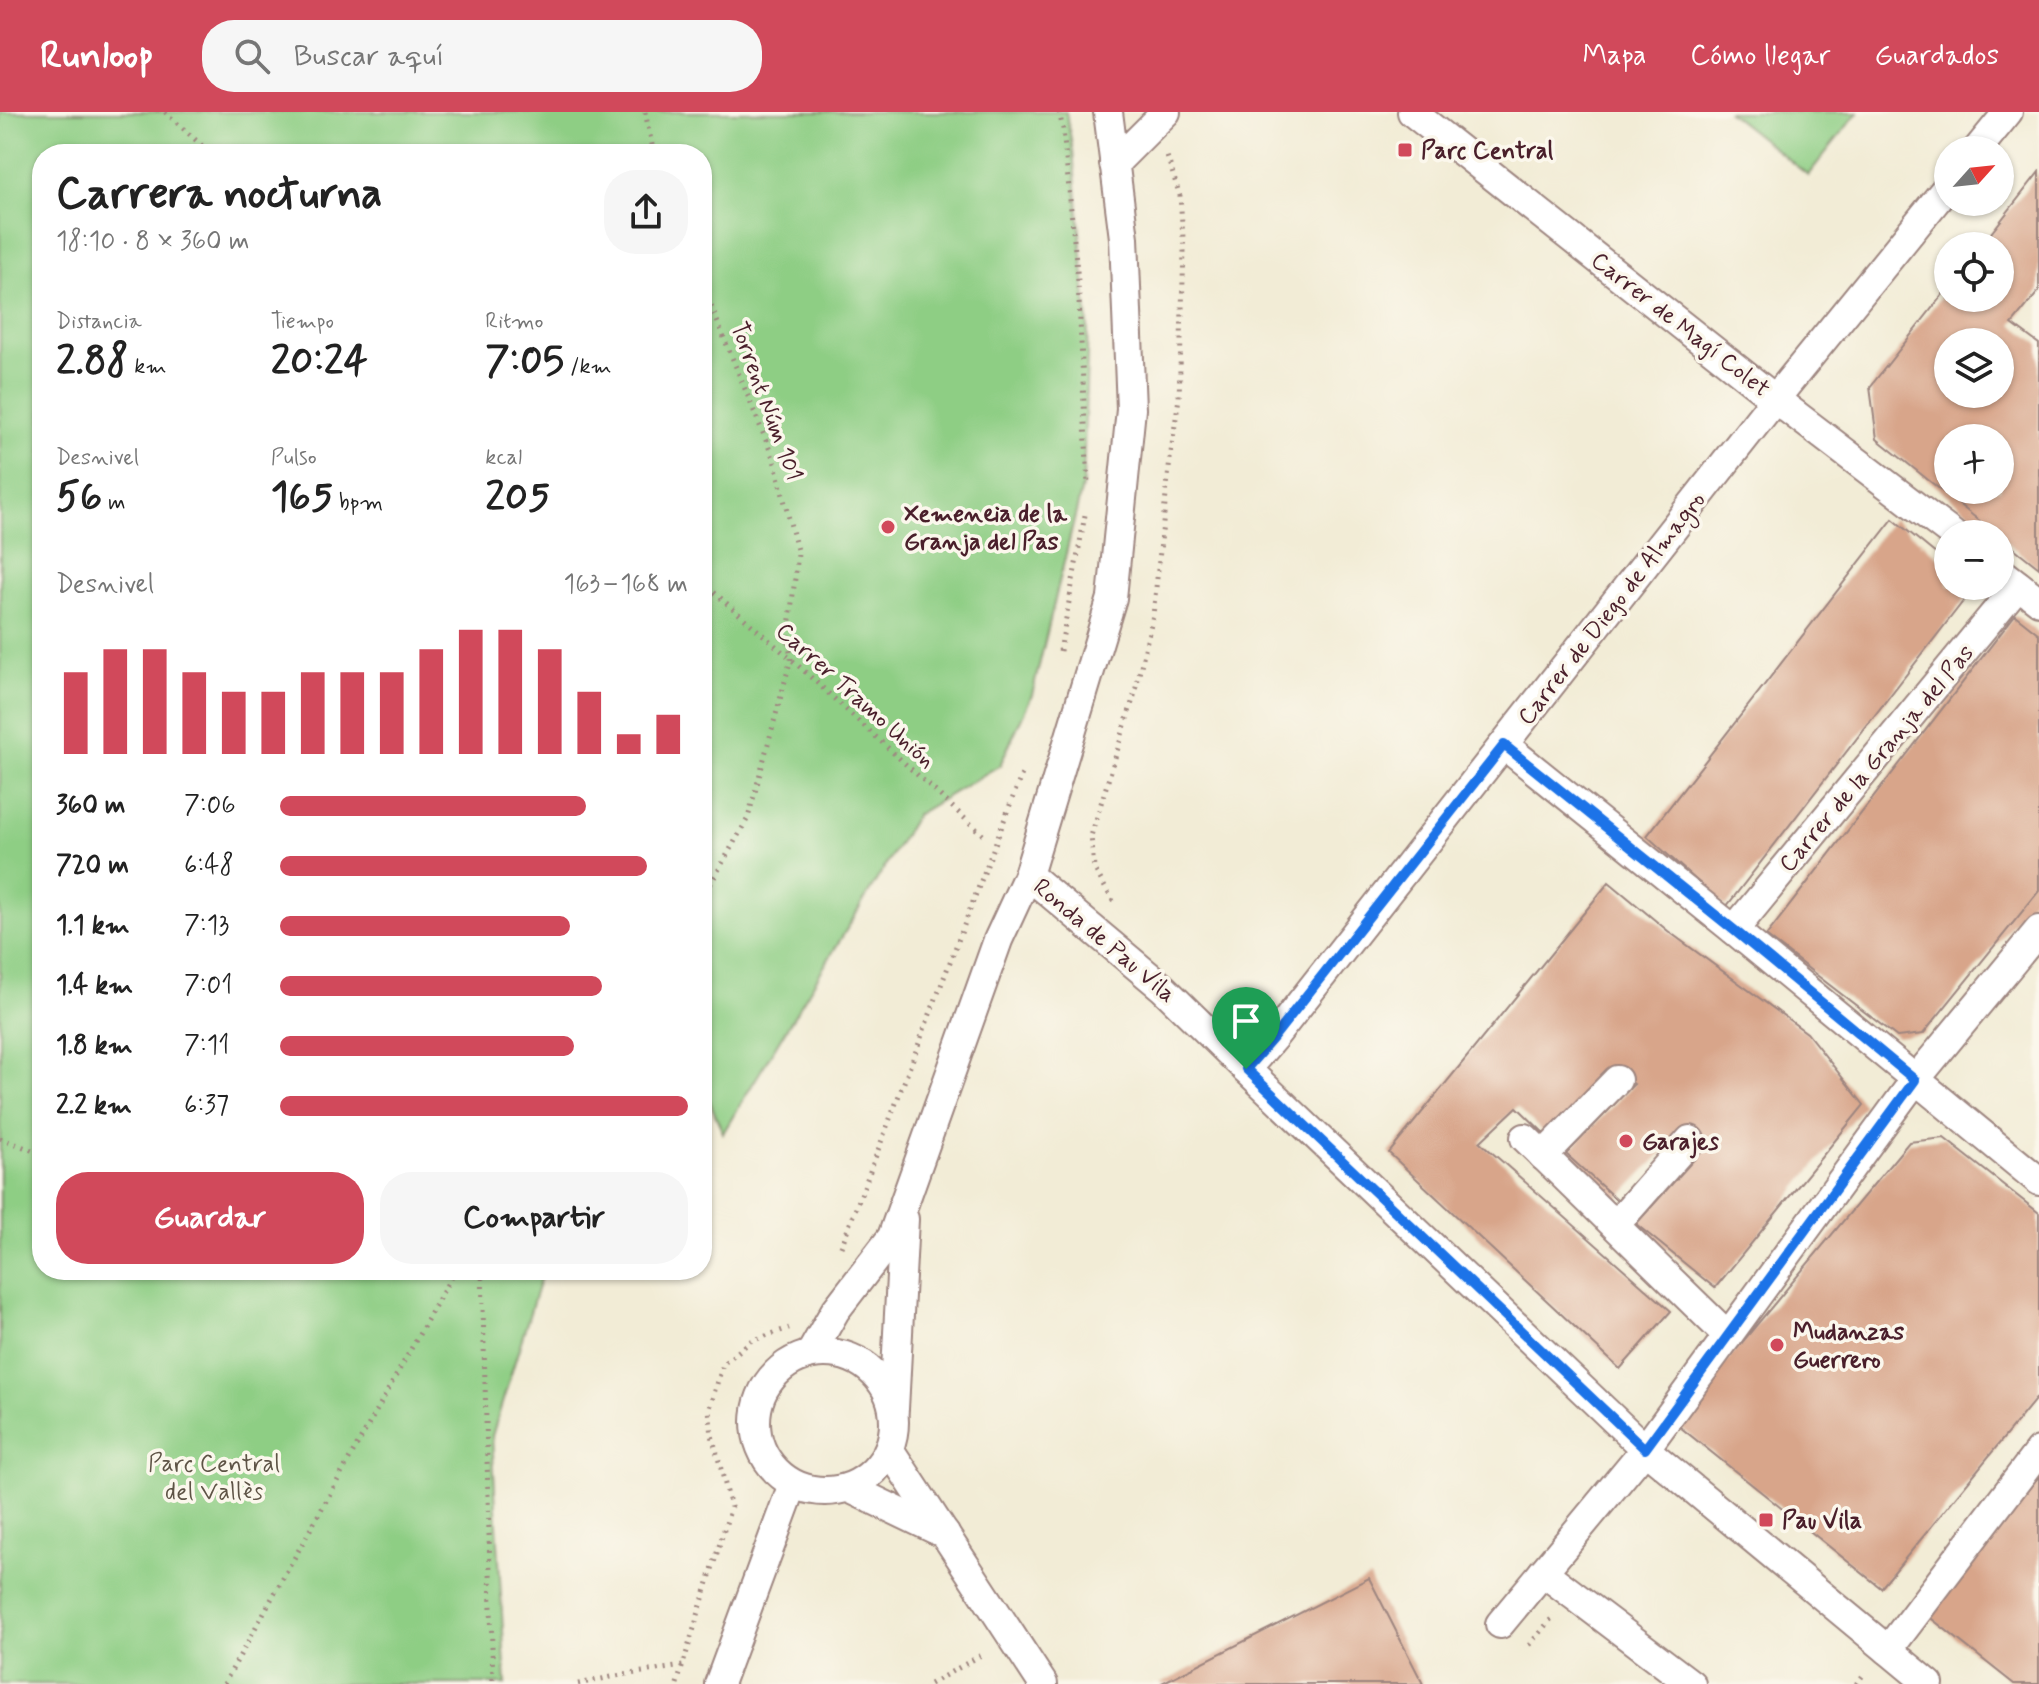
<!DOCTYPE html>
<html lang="es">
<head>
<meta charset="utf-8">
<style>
  :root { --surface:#fff; --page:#f6f6f6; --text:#222; --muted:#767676; --accent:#d1495b }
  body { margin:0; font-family:Mynerve,sans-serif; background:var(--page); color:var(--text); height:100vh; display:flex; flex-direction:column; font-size:30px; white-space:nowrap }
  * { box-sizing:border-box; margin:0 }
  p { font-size:26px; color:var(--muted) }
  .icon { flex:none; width:44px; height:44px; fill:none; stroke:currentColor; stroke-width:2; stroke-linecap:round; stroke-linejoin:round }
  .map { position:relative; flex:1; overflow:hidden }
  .drawer { position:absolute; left:32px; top:32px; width:680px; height:1136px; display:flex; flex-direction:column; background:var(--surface); border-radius:32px; box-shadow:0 2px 6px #0004 }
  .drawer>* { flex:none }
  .needle { width:52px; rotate:63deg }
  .buttons { position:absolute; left:1934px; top:24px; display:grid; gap:16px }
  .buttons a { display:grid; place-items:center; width:80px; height:80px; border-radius:50%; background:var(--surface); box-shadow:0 2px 6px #0004; font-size:40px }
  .pin { position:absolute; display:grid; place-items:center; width:68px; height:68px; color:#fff; margin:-82px -34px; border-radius:50% 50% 50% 0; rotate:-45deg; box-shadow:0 0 8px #0007 }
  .pin .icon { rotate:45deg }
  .round { display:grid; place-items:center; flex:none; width:84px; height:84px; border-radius:32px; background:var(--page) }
  .overview { display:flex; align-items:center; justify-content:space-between; height:136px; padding:0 24px }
  h1 { font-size:44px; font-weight:800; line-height:60px }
  .figures { display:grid; grid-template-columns:repeat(3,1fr); gap:12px; height:136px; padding:8px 24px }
  .figures div { display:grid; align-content:center }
  .figures b { font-size:40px; font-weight:800 }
  .figures small { font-size:22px; font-weight:400 }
  .figures p { font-size:22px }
  .chart { height:224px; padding:16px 24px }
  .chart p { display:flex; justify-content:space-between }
  .chart svg { width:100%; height:144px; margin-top:8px; stroke:var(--accent); stroke-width:6 }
  .action { display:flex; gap:16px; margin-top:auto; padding:16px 24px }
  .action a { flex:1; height:92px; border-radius:32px; background:var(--accent); color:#fff; font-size:32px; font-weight:800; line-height:92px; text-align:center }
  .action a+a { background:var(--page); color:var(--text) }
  ul { padding:0 24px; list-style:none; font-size:26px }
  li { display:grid; grid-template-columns:128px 96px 1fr; align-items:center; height:60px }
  li i { height:20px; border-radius:10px; background:var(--accent) }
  header { display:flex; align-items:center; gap:48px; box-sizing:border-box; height:112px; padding:0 40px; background:var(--accent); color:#fff }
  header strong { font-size:38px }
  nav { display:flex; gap:44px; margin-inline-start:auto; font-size:28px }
  .search { width:560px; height:72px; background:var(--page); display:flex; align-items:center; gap:20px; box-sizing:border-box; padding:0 28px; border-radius:32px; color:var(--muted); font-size:30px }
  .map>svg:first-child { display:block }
  .green { fill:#8ece84; stroke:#6c7658; stroke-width:2 }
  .building { fill:#d8a58a; fill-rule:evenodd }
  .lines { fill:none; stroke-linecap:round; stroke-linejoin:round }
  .street-casing { stroke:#9e8680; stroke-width:32 }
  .path { stroke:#9e8680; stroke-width:5; stroke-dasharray:2 6; stroke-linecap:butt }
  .street { stroke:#fff; stroke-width:28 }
  .route-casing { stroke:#fff; stroke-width:16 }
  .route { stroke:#1a73e8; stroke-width:10 }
  .poi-dot { fill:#d1495b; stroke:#fbf7ec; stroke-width:3 }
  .labels { text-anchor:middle; stroke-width:7; stroke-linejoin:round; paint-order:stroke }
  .poi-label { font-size:24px; font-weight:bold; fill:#4a1f2b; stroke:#fbf7ec; text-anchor:start }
  .street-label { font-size:24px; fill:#4a1f2b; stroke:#fbf7ec }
  .park-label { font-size:24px; fill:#5e5446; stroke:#fbf7ec }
</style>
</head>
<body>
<header>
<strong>Runloop</strong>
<div class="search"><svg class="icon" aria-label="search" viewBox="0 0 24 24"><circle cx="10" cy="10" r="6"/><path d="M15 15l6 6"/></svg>Buscar aquí</div>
<nav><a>Mapa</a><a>Cómo llegar</a><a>Guardados</a></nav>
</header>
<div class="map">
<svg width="2039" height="1572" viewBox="0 0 2039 1572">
  <rect width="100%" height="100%" fill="#fbf7ec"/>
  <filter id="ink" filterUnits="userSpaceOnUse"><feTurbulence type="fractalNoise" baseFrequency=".0125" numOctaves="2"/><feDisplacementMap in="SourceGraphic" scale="16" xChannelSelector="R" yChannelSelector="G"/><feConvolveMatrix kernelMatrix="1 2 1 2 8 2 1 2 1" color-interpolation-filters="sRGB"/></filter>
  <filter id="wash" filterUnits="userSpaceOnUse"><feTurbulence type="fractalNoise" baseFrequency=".006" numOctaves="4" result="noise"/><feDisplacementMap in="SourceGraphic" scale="32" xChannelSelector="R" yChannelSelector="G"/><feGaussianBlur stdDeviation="1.8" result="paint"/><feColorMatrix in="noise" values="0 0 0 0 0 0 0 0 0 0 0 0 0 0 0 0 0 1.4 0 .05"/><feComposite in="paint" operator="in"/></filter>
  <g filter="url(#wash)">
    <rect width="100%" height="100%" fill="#f2ecd6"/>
    <g class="green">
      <path d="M0,0H1066L1073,39L1088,213L1083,371L1032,583L1000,653L916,703L723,1021L702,971V42H42V1158H543L492,1324L506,1572H0Z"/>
      <path d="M1728,0H1858L1808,63Z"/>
    </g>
    <g id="blocks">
      <g class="building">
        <path d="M2039,60V179L2012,212L2039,232V456L2000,425V422H1996L1877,327L1870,275L1948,176V186H2000V134H1981ZM1948,230H2000V282H1948ZM1948,326H2000V378H1948Z"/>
        <path d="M1893,407L1948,452V474H1975L1726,795L1647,724Z"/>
        <path d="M2015,503L2039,522V779L1923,922L1897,925L1766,824Z"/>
        <path d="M1609,770L1668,819L1807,921L1864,993L1715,1176L1636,1112L1706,1034L1686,1016L1617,1088L1566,1042L1634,972L1616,956L1549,1026L1517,995L1480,1030L1671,1199L1620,1257L1389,1041Z"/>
        <path d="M1944,1026L2039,1101V1283L1881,1476L1675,1311L1909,1030Z"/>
        <path d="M2039,1364V1572H2014L1927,1503Z"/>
        <path d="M1369,1466L1423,1572H1160Z"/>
      </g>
    </g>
  </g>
  <g filter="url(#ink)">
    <use href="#blocks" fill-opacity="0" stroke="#9e8680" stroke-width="2"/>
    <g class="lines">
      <g class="street-casing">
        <g id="street">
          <path d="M1412,0L1775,287L1952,422"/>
          <path d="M1977,38L2008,0"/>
          <path d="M1114,52L1166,0"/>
          <path d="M2000,459L2039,489"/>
          <path d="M1504,633L1734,818L2039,1069"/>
          <path d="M1028,763L1163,876L1246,957L1645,1337L1929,1572"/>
          <path d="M1734,818L2018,473"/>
          <path d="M1246,957L1273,926L1775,287L1948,74"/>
          <path d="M1525,1026L1728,1224"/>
          <path d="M1543,1044L1617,968"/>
          <path d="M1615,1113L1690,1028"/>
          <path d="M811,1241L835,1199L892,1125L998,828L1028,763L1112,486L1131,297L1124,126L1108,0"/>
          <circle cx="825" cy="1310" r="69"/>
          <path d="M894,1297L904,1107"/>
          <path d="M889,1337L1043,1572"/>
          <path d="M849,1376L945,1422"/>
          <path d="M1543,1460L1691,1572"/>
          <path d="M1500,1512L1645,1337L1915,968L2039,818"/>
          <path d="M1888,1538L2039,1339"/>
          <path d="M719,1572L793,1372"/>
        </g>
      </g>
      <g class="path">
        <path d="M165,0L211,42"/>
        <path d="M645,0L654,42"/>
        <path d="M1059,0L1063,17L1078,169L1088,373"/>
        <path d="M702,172L774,348L798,442L788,523L791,547L748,706L702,787"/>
        <path d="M702,470L791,547L984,724"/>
        <path d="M1060,539L1085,403"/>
        <path d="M1113,789L1094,756L1091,724L1134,584L1153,503L1170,347L1179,286L1184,139L1180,84L1166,41"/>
        <path d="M0,1026L42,1042"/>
        <path d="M841,1135L1023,659"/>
        <path d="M482,1158L493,1572"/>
        <path d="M1529,1533L1551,1507"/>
        <path d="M224,1572L455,1158"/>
        <path d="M578,1572L616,1564L683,1554"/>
        <path d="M677,1572L731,1395L712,1323L709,1298L723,1252L751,1229L789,1216"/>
        <path d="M930,1572L983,1542"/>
        <path d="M1856,1572L1864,1562"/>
      </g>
      <use href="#street" class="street"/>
    </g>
  </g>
  <g class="lines" filter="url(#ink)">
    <g class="route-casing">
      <path id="route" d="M1504,633L1734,818L1915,968L1645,1337L1246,957L1273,926Z"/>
    </g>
    <use href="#route" class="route"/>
  </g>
  <g class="poi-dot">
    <rect x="1397" y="30" width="16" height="16" rx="4"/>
    <circle cx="888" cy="415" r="8"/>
    <circle cx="1626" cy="1029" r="8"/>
    <circle cx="1777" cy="1233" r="8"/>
    <rect x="1758" y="1400" width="16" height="16" rx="4"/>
  </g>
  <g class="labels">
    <g class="poi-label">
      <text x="1421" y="46">Parc Central</text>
      <text x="904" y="409">Xemeneia de la<tspan x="904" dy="28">Granja del Pas</tspan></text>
      <text x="1642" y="1037">Garajes</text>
      <text x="1793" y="1227">Mudanzas<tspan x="1793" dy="28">Guerrero</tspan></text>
      <text x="1782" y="1416">Pau Vila</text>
    </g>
    <g class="street-label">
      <text transform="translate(1681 212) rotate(38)" y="8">Carrer de Magí Colet</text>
      <text transform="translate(767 289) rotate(70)" y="8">Torrent Núm 101</text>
      <text transform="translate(1611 496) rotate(-52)" y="8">Carrer de Diego de Almagro</text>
      <text transform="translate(856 583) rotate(42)" y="8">Carrer Tramo Unión</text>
      <text transform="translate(1876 646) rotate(-50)" y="8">Carrer de la Granja del Pas</text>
      <text transform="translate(1105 828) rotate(40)" y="8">Ronda de Pau Vila</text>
    </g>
    <g class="park-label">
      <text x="214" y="1359">Parc Central<tspan x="214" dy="28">del Vallès</tspan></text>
    </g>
  </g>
</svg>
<div class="buttons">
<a><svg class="needle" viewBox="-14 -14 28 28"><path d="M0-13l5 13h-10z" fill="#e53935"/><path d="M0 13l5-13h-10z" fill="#767676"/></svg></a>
<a><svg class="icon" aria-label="locate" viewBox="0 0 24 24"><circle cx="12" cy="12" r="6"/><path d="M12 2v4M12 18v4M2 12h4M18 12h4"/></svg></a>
<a><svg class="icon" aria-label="layers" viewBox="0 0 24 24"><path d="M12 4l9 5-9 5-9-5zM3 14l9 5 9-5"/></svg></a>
<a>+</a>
<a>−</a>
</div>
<div class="pin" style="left:1246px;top:957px;background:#1e9e55"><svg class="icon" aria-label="arrive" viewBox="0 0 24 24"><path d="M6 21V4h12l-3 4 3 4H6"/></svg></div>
<section class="drawer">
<div class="overview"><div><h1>Carrera nocturna</h1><p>18:10 · 8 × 360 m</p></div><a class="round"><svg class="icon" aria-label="share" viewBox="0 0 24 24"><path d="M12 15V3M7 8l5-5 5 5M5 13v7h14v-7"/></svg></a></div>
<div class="figures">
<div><p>Distancia</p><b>2.88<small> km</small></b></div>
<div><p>Tiempo</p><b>20:24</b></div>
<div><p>Ritmo</p><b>7:05<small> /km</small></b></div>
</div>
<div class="figures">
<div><p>Desnivel</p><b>56<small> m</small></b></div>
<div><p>Pulso</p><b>165<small> bpm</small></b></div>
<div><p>kcal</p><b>205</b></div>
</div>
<div class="chart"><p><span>Desnivel</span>163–168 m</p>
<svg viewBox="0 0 160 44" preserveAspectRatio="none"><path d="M5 44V19M15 44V12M25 44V12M35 44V19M45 44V25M55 44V25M65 44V19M75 44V19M85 44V19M95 44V12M105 44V6M115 44V6M125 44V12M135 44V25M145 44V38M155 44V32"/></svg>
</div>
<ul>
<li><b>360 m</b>7:06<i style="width:75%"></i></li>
<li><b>720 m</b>6:48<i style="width:90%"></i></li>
<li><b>1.1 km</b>7:13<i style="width:71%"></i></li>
<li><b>1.4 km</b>7:01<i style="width:79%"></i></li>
<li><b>1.8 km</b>7:11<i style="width:72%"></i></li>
<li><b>2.2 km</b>6:37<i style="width:100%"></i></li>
</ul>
<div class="action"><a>Guardar</a><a>Compartir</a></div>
</section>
</div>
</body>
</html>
